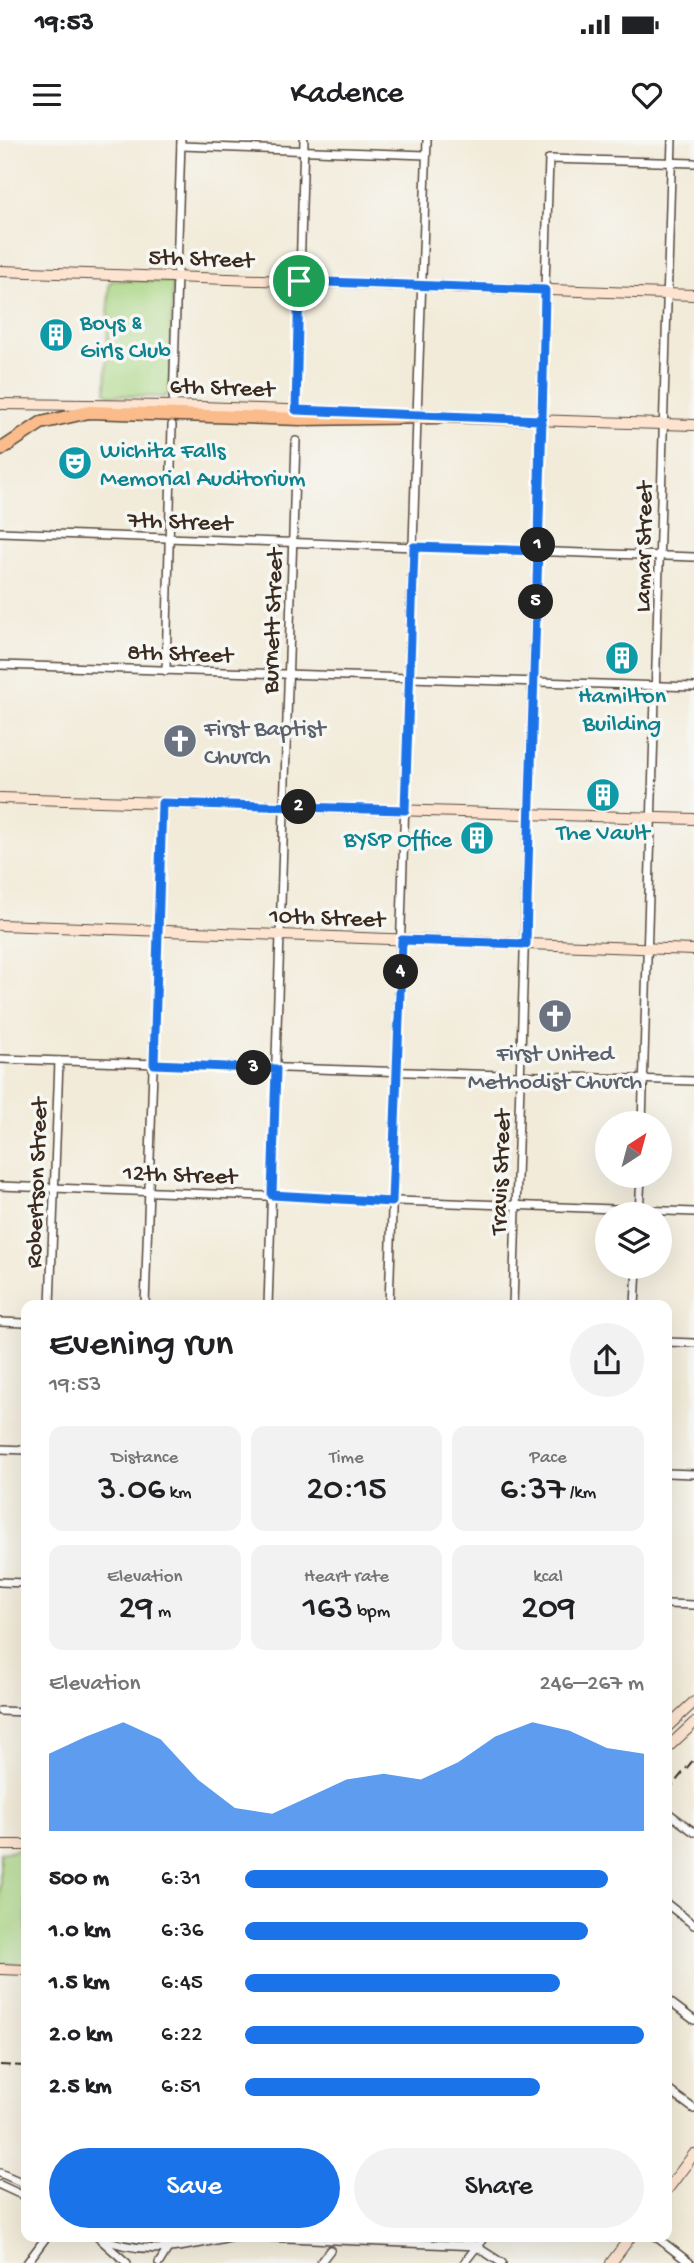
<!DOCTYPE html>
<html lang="en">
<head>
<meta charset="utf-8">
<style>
  :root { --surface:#fff; --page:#f2f2f2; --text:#202124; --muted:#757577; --accent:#1a73e8 }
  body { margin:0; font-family:"Gochi Hand",sans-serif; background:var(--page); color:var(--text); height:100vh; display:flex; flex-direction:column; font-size:26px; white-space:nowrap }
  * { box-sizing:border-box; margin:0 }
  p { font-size:23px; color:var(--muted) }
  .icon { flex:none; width:38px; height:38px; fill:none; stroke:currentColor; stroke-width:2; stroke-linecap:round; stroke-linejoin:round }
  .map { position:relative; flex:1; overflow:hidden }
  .side { position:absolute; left:21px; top:1160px; width:651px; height:942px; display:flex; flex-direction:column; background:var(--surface); border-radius:14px; box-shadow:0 7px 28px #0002 }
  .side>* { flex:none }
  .needle { width:46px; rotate:36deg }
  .buttons { position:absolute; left:595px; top:971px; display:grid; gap:14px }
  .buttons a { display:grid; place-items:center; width:77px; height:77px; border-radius:50%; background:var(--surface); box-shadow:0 7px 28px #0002; font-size:35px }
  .pin { position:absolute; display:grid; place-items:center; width:60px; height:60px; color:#fff; margin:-30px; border:4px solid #fff; border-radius:50%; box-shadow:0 2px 7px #0007 }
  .km { position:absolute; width:35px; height:35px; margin:-18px; border-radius:50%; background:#222; color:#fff; font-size:19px; line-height:35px; text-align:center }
  .round { display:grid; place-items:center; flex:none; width:74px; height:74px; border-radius:37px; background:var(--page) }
  .headline { display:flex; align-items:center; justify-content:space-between; height:119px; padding:0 28px }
  h1 { font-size:38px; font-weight:600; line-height:52px }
  .metrics { display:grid; grid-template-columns:repeat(3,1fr); gap:10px; height:119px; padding:7px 28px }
  .metrics div { display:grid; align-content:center; border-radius:14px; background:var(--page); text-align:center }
  .metrics b { font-size:35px; font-weight:600 }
  .metrics small { font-size:19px; font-weight:400 }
  .metrics p { font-size:19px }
  .chart { height:196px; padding:14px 28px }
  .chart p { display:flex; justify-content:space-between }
  .chart svg { width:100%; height:126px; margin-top:7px; fill:var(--accent); opacity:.7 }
  .action { display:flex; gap:14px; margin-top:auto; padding:14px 28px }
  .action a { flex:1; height:80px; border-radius:42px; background:var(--accent); color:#fff; font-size:28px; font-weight:600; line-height:80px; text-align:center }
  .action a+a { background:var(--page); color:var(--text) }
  ul { padding:0 28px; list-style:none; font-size:23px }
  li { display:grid; grid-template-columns:112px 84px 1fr; align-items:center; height:52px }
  li i { height:18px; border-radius:9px; background:var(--accent) }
  .status { display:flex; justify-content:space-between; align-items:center; height:49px; padding:0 35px; background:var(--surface); direction:ltr }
  .status svg { height:19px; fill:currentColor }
  header { display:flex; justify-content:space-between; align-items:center; height:91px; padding:0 28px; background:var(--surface); font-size:32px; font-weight:600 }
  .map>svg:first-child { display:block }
  .green { fill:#a7d481; stroke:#717f50; stroke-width:2 }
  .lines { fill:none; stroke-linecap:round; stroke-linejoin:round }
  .street-casing { stroke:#56473a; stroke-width:10 }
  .secondary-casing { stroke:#56473a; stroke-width:12 }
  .highway-casing { stroke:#56473a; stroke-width:15 }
  .street { stroke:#fff; stroke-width:7 }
  .secondary { stroke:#fde4d1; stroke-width:10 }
  .highway { stroke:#fabc8b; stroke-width:12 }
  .rail { stroke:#3b2a1e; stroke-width:2; stroke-dasharray:10 5; stroke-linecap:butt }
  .route-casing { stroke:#fff; stroke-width:14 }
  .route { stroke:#1a73e8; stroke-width:9 }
  .labels { text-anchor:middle; stroke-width:7; stroke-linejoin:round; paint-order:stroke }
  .street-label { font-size:24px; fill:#3b2a1e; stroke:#f6f6f2 }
  .culture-label { font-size:24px; fill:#0d838f; stroke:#f6f6f2; text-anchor:start }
  .worship-label { font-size:24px; fill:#5b616d; stroke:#f6f6f2; text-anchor:start }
</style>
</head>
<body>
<div class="status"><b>19:53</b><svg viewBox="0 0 49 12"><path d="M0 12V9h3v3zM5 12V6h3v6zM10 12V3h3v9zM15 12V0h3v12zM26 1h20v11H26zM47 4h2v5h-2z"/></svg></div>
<header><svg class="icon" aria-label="menu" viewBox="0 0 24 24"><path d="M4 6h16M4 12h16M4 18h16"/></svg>Kadence<svg class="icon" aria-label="heart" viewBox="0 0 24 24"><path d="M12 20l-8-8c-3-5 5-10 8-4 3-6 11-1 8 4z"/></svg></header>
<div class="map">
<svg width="694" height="2123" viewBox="0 0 694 2123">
  <rect width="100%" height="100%" fill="#f6f6f2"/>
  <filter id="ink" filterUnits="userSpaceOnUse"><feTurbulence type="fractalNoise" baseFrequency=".0143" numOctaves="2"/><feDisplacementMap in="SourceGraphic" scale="14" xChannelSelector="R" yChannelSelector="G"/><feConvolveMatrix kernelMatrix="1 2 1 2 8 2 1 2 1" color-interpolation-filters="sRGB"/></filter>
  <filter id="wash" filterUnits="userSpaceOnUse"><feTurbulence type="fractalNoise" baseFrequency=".00686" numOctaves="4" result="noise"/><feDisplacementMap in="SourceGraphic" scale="28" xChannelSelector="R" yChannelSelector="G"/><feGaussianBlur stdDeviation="1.57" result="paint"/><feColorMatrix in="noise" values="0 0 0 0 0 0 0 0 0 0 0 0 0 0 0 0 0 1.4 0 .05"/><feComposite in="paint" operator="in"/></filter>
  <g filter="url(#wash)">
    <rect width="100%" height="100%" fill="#f2ebd9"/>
    <g class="green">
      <path d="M113,140L171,142L173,145L169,253L164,257L111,255L106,252L109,144Z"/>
      <path d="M26,1708V1825L0,1823V1713Z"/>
    </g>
  </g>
  <g filter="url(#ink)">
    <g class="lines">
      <g class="street-casing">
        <g id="street">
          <path d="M181,6L426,15"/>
          <path d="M173,266L181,0"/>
          <path d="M296,270L304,0"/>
          <path d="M417,276L427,0"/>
          <path d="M0,392L694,417"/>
          <path d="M0,525L694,547"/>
          <path d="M166,531L172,285"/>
          <path d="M0,919L694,941"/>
          <path d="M642,984L672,0"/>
          <path d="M0,1046L694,1072"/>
          <path d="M639,1074L641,1036"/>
          <path d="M50,1166L59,921"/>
          <path d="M145,1166L162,663"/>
          <path d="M268,1166L296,301"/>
          <path d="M389,1166L417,278"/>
          <path d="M513,1166L549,19L694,23"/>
          <path d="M635,1166L637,1127"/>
          <path d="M0,1182L26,1183"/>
          <path d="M667,1202L694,1203"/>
          <path d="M0,1309L26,1310"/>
          <path d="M667,1333L694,1334"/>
          <path d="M0,1442L26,1443"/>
          <path d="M667,1464L694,1465"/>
          <path d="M0,1571L26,1572"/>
          <path d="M667,1672L694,1692"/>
          <path d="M667,1764L694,1785"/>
          <path d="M667,1860L694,1880"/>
          <path d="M667,1949L694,1969"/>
          <path d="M0,2033L26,2044"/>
          <path d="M0,2045L26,2057"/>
          <path d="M97,2096C143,2118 187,2107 234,2096"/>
          <path d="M121,2096L146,2100L185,2096"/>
          <path d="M239,2096L478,2106"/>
          <path d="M460,2096L502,2123"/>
          <path d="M655,2096L690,2123"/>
          <path d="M101,2100L127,2123"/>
          <path d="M27,2123L47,2096"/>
          <path d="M159,2123L167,2110"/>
          <path d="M320,2123L330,2110"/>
          <path d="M464,2123L485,2096"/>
        </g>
      </g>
      <g class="secondary-casing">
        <g id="secondary">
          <path d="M0,131L694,155"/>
          <path d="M0,264L173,266L368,273"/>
          <path d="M432,277L694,285"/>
          <path d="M0,658L694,679"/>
          <path d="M0,785L694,810"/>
          <path d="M667,1587L694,1562"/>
          <path d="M667,1608L694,1583"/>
          <path d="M0,1705H26"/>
          <path d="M0,1829L26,1830"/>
          <path d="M667,2050L694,2014"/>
          <path d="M611,2123L631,2096"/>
        </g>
      </g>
      <g class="highway-casing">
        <path id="highway" d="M0,310L41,283L89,272L301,279L437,277"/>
      </g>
      <use href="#street" class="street"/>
      <use href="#secondary" class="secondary"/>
      <use href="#highway" class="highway"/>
      <g class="rail">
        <path d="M667,1652L694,1619"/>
        <path d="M0,1925L26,1926"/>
      </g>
    </g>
  </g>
  <g class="lines" filter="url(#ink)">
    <g class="route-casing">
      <path id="route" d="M299,141L296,270L540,280L538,411L414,407L405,670L162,663L154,924L276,929L272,1055L392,1062L402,800L526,804C531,586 541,368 545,150L299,141"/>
    </g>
    <use href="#route" class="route"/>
  </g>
  <defs>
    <g id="building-disc" transform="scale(1.75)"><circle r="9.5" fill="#0f9aa8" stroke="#f6f6f2"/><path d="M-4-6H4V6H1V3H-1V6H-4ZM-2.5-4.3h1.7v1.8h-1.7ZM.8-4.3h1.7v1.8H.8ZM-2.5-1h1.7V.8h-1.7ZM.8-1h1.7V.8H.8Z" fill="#fff"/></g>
    <g id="theatre-disc" transform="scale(1.75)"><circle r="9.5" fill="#0f9aa8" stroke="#f6f6f2"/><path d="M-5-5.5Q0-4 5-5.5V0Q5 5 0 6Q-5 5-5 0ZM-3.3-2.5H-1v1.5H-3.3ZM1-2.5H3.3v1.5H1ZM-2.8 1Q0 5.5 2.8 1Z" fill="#fff"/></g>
    <g id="church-disc" transform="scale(1.75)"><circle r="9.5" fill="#6b7280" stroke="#f6f6f2"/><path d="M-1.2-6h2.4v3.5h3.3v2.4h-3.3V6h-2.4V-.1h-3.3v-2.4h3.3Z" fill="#fff"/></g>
  </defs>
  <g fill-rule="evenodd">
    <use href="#building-disc" x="56" y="195"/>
    <use href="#theatre-disc" x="75" y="323"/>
    <use href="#building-disc" x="622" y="518"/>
    <use href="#church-disc" x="180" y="601"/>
    <use href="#building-disc" x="603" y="655"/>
    <use href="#building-disc" x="477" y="698"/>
    <use href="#church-disc" x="555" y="876"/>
  </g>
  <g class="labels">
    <g class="street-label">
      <text transform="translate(201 117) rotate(2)" y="8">5th Street</text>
      <text transform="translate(222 246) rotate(2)" y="8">6th Street</text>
      <text transform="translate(180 380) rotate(2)" y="8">7th Street</text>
      <text transform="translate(642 407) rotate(-89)" y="8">Lamar Street</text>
      <text transform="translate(271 481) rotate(-88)" y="8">Burnett Street</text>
      <text transform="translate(180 512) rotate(2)" y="8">8th Street</text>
      <text transform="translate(327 776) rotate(2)" y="8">10th Street</text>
      <text transform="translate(499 1032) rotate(-88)" y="8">Travis Street</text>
      <text transform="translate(180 1033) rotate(2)" y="8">12th Street</text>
      <text transform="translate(35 1043) rotate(-88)" y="8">Robertson Street</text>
    </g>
    <g class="culture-label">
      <text x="80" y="189">Boys &amp;<tspan x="80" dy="28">Girls Club</tspan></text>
      <text x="100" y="317">Wichita Falls<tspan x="100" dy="28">Memorial Auditorium</tspan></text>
      <text x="622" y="562" text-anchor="middle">Hamilton<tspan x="622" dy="28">Building</tspan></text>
      <text x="603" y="699" text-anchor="middle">The Vault</text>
      <text x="452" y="706" text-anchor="end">BYSP Office</text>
    </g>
    <g class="worship-label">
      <text x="204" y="595">First Baptist<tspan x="204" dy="28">Church</tspan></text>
      <text x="555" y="920" text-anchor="middle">First United<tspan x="555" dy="28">Methodist Church</tspan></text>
    </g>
  </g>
</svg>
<div class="buttons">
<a><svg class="needle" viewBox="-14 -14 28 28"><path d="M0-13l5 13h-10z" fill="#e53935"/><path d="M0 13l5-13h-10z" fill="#757577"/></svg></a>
<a><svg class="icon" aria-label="layers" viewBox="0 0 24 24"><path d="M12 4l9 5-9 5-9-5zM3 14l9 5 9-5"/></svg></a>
</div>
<div class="pin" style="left:299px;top:141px;background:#1e9e55"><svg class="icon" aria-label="arrive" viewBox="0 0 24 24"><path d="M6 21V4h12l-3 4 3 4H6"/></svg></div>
<b class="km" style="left:538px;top:405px">1</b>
<b class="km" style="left:299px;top:667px">2</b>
<b class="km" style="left:254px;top:928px">3</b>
<b class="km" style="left:401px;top:832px">4</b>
<b class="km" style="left:536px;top:462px">5</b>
<section class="side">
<div class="headline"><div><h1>Evening run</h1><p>19:53</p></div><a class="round"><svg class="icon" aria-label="share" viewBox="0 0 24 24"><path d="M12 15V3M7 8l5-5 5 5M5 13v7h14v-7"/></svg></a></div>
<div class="metrics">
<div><p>Distance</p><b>3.06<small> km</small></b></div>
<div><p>Time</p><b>20:15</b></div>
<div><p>Pace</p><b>6:37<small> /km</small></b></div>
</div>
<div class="metrics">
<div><p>Elevation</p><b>29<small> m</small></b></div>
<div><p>Heart rate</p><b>163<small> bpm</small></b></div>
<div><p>kcal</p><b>209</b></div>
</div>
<div class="chart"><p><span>Elevation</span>246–267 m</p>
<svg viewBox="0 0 160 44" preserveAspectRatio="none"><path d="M0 44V17L10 11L20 6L30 12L40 26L50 36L60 38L70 32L80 26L90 24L100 26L110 20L120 11L130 6L140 9L150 15L160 17V44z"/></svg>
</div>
<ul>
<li><b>500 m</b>6:31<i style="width:91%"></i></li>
<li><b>1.0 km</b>6:36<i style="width:86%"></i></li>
<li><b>1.5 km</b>6:45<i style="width:79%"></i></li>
<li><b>2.0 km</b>6:22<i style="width:100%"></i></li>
<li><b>2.5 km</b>6:51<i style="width:74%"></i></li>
</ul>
<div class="action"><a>Save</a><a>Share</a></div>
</section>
</div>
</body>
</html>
